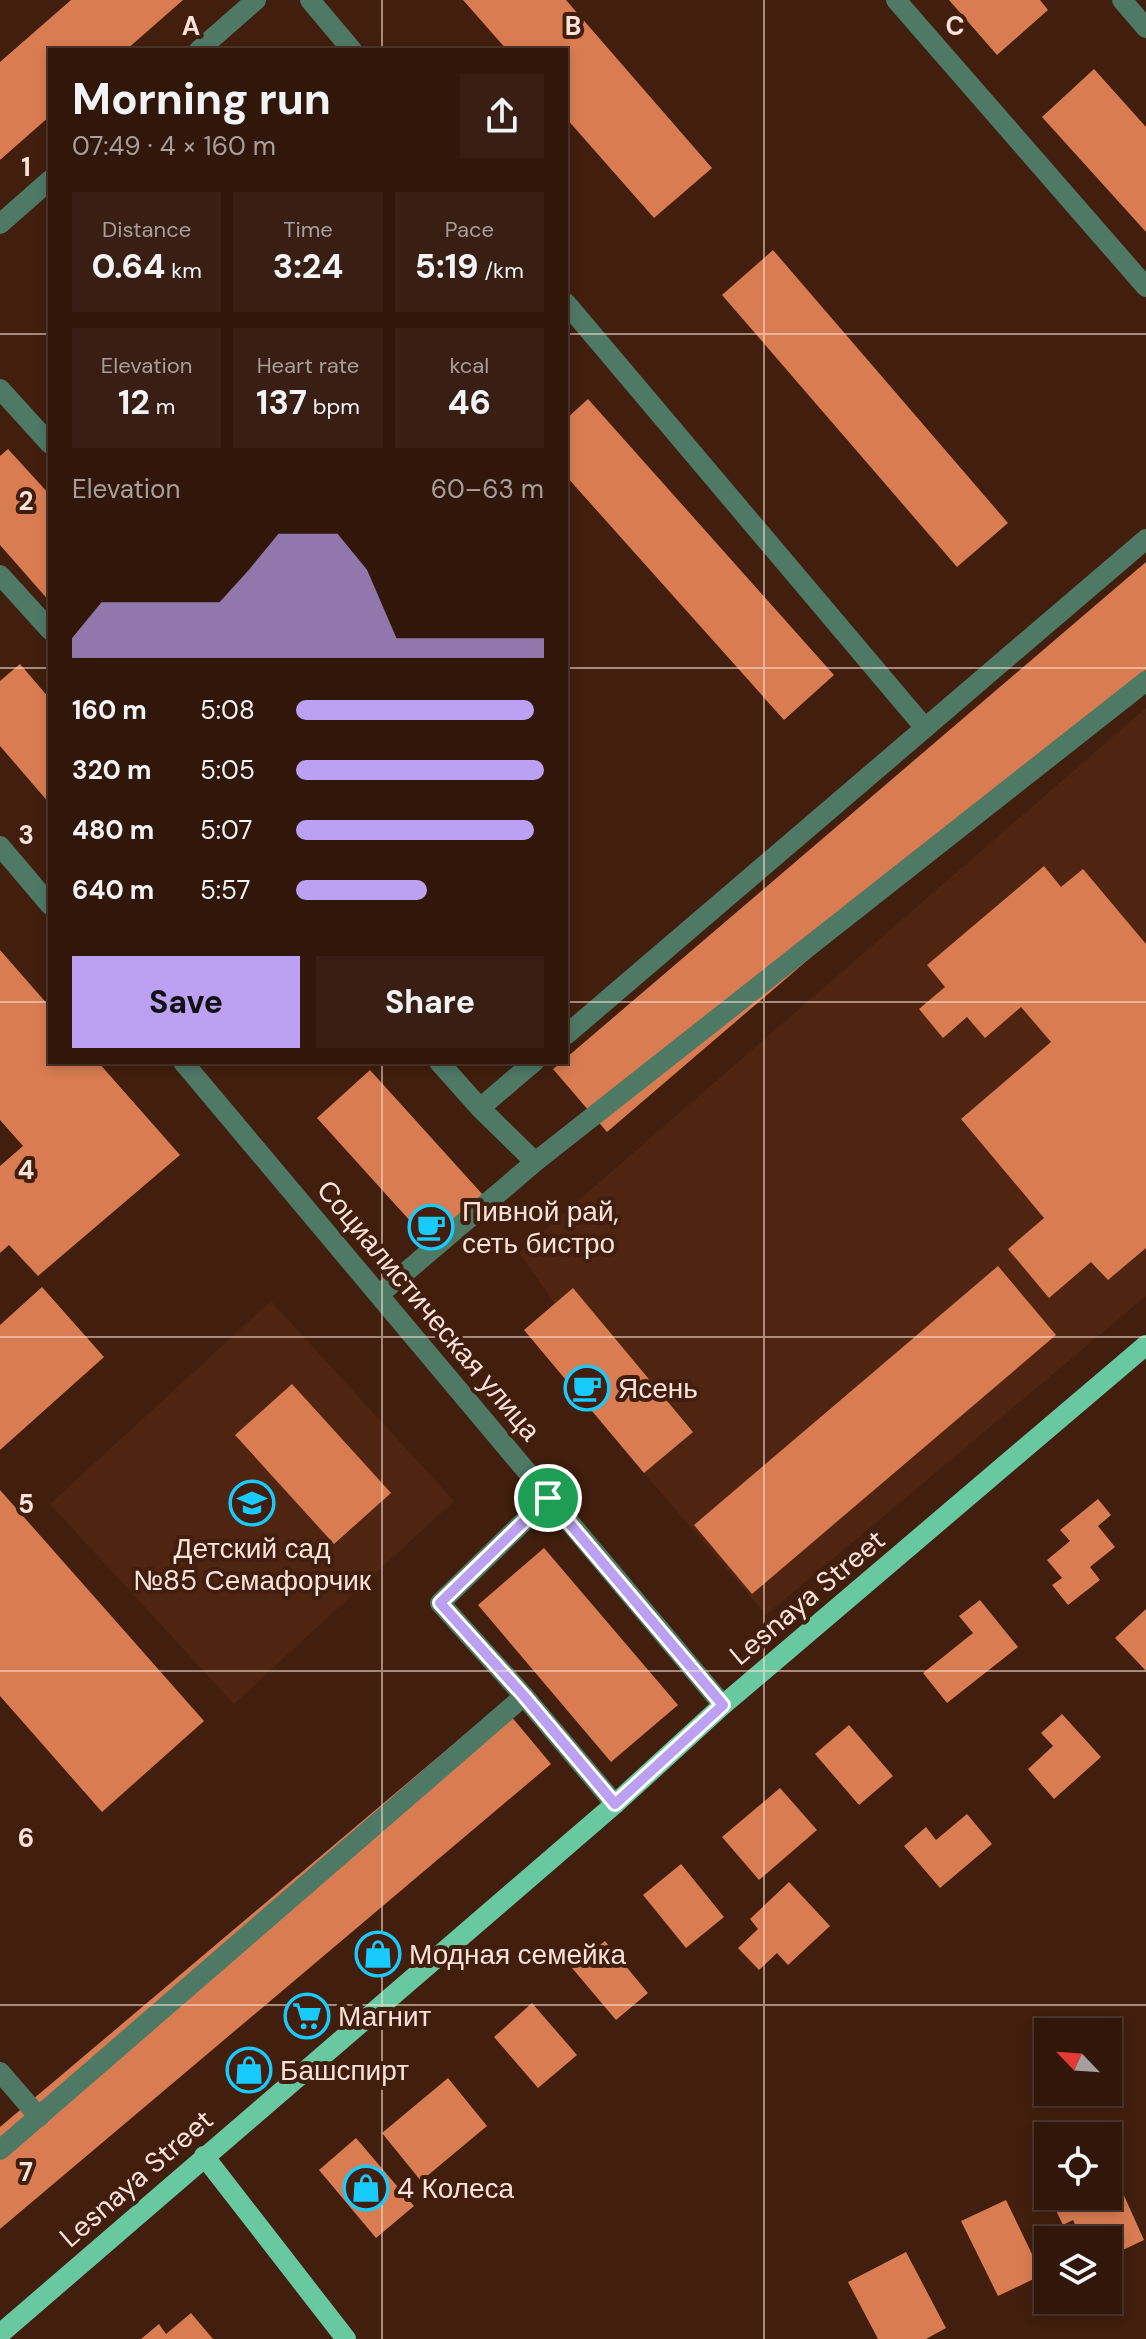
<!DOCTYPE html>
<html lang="en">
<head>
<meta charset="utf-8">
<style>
  :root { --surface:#31160a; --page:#391f13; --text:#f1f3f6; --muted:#a89f9c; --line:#4c352b; --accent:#bca0f2 }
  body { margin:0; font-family:"DM Sans",sans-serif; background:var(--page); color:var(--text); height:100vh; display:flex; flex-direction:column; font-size:30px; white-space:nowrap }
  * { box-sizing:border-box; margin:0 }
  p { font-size:26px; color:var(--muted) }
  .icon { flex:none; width:44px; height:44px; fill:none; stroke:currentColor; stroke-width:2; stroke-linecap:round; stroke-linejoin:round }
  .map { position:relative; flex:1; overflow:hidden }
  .side { position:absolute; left:48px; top:48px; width:520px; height:1016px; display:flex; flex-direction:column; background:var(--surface); border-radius:0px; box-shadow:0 4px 12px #0003,0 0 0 2px var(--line) }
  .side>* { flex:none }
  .needle { width:52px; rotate:295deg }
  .buttons { position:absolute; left:1034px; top:2018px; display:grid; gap:16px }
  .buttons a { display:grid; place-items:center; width:88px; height:88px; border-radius:0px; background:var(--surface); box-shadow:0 4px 12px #0003,0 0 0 2px var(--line); font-size:40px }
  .pin { position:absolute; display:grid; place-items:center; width:68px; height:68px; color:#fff; margin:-34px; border:4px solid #fff; border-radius:50%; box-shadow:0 2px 8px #0007 }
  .round { display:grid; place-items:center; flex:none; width:84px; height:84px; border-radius:0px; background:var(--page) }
  .summary { display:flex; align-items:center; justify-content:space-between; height:136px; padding:0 24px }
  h1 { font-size:44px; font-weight:700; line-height:60px }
  .metrics { display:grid; grid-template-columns:repeat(3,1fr); gap:12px; height:136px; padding:8px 24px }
  .metrics div { display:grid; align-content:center; border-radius:0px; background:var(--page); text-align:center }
  .metrics b { font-size:34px; font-weight:700 }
  .metrics small { font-size:22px; font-weight:400 }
  .metrics p { font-size:22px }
  .chart { height:224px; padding:16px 24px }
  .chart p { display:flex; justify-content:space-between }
  .chart svg { width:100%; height:144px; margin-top:8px; fill:var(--accent); opacity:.7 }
  .button { display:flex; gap:16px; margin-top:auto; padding:16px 24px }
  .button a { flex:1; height:92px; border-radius:0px; background:var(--accent); color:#111; font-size:32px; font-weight:700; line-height:92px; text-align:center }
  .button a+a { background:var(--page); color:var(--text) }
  ul { padding:0 24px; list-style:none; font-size:26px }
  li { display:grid; grid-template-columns:128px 96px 1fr; align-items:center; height:60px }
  li i { height:20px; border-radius:10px; background:var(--accent) }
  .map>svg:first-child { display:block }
  .built { fill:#4f2511 }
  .building { fill:#d97c51 }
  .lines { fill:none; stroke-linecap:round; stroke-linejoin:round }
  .minor { stroke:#4d7965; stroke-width:20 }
  .major { stroke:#68c9a1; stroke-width:20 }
  .route-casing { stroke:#fff; stroke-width:16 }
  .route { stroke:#bca0f2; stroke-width:10 }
  .grid { fill:none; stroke:#fbe3d9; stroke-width:2; stroke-opacity:0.55 }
  .labels { text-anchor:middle; stroke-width:8; stroke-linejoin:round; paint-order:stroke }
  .poi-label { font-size:28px; fill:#fbe3d9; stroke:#411e0d; text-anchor:start }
  .street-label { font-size:28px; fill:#fbe3d9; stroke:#411e0d }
  .grid-label { font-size:26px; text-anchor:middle; font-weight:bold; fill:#fbe3d9; stroke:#411e0d; stroke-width:8; stroke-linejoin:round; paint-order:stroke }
</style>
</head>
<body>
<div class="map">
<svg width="1146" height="2339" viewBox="0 0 1146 2339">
  <rect width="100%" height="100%" fill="#411e0d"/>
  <g class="built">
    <path d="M1146,708V1296L766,1615L644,1473L693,1431L573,1289L555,1304L519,1252Z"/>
    <path d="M271,1301L454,1501L234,1704L50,1504Z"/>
  </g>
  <g class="building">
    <path d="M71,0H183L126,50H50V116L0,160V62Z"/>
    <path d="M463,0H566L712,168L654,218L566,118V50H507Z"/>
    <path d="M949,0H1040L1048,10L997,55Z"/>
    <path d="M1094,69L1146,127V232L1042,117Z"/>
    <path d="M773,250L1008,523L957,567L722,295Z"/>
    <path d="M588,399L834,675L784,720L566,476V419Z"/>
    <path d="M8,449L50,495V602L0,545V456Z"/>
    <path d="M1146,562V670L607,1132L553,1069L562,1062H566V1058Z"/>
    <path d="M20,664L50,699V804L0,746V681Z"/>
    <path d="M1044,866L1061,887L1083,869L1146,944V1248L1108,1280L1091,1262L1049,1298L1008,1249L1044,1218L961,1119L1051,1042L1021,1007L985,1038L967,1017L943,1038L919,1009L945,987L927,965Z"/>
    <path d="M0,950L50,1007V1062H98L180,1155L38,1276L9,1245L0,1253V1166L23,1146L0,1120Z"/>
    <path d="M370,1070L493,1206L440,1254L317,1118Z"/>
    <path d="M998,1266L1056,1335L752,1594L694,1525Z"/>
    <path d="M42,1287L104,1357L0,1450V1325Z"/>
    <path d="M573,1288L693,1432L644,1473L524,1330Z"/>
    <path d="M292,1384L391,1493L334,1544L235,1435Z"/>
    <path d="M0,1490L204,1721L102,1812L0,1696Z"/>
    <path d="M1098,1499L1111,1515L1098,1526L1115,1547L1090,1567L1100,1580L1068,1605L1052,1585L1062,1578L1047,1560L1070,1541L1060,1530Z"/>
    <path d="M544,1548L678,1705L611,1762L478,1605Z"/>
    <path d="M980,1600L1018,1647L947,1703L923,1673L973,1633L959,1616Z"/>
    <path d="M1146,1609V1671L1115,1638Z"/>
    <path d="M501,1704L551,1764L0,2229V2127Z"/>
    <path d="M1062,1714L1101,1757L1054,1799L1028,1769L1053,1746L1041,1733Z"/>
    <path d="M849,1725L893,1776L859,1805L815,1754Z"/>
    <path d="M780,1788L817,1830L759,1880L722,1837Z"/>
    <path d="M967,1814L992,1844L940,1888L904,1846L926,1827L936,1840Z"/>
    <path d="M681,1864L724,1917L686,1948L643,1895Z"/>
    <path d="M789,1882L830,1926L788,1965L777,1953L759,1970L738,1948L758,1929L750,1919Z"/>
    <path d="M605,1941L648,1993L616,2020L572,1968Z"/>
    <path d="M532,2003L577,2055L538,2088L494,2037Z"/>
    <path d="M448,2078L487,2126L421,2181L382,2133Z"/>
    <path d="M356,2138L414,2206L376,2238L319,2170Z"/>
    <path d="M1108,2160L1144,2240L1108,2257V2240H1082L1073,2220L1063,2225L1049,2196H1108Z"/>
    <path d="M1006,2200L1042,2275L998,2296L961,2221Z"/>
    <path d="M906,2252L946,2328L926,2339H878L848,2282Z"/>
    <path d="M191,2313L213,2339H141L159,2324L166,2334Z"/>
  </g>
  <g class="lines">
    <g class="minor">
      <path d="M310,0L352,50"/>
      <path d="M896,0L1146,287"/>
      <path d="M1122,0L1146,28"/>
      <path d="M199,50L256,0"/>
      <path d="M0,224L50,180"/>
      <path d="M566,303L925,728"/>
      <path d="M0,389L50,444"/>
      <path d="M0,575L50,630"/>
      <path d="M0,846L50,905"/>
      <path d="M566,1035L1146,539"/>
      <path d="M183,1062L723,1705"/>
      <path d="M439,1062L480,1108L535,1162"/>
      <path d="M480,1108L534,1062"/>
      <path d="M380,1294L535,1162L1146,681"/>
      <path d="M548,1498L440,1603L524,1696L615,1804"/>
      <path d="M0,2072L39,2117"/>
      <path d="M0,2150L524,1696"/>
    </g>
    <g class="major">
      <path d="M204,2156L346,2339"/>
      <path d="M0,2334L615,1804L723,1705L1146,1345"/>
    </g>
  </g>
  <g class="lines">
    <g class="route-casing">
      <path id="route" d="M548,1498L723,1705L615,1804L524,1696L440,1603Z"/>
    </g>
    <use href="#route" class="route"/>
  </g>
  <path class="grid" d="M382,0V50M764,0V2339M0,334H50M566,334H1146M0,668H50M566,668H1146M0,1002H50M566,1002H1146M382,1062V2339M0,1337H1146M0,1671H1146M0,2005H1146"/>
  <defs>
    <g id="cafe-ring" transform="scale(2.3)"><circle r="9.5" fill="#411e0d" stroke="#19cafc" stroke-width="1.5"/><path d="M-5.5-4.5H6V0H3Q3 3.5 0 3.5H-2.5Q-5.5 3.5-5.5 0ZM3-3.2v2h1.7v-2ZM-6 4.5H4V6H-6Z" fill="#19cafc"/></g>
    <g id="school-ring" transform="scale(2.3)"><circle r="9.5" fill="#411e0d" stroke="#19cafc" stroke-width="1.5"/><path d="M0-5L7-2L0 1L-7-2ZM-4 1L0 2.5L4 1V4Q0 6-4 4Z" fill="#19cafc"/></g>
    <g id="shop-ring" transform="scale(2.3)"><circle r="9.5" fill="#411e0d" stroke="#19cafc" stroke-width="1.5"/><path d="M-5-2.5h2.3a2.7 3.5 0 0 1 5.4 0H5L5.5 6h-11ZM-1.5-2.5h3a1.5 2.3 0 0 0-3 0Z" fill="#19cafc"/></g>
    <g id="supermarket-ring" transform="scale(2.3)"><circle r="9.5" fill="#411e0d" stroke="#19cafc" stroke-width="1.5"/><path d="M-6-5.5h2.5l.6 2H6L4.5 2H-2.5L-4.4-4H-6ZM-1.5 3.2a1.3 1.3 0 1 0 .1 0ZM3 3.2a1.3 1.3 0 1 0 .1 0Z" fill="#19cafc"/></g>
  </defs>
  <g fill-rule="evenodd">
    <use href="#cafe-ring" x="431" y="1227"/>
    <use href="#cafe-ring" x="587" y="1388"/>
    <use href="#school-ring" x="252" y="1503"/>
    <use href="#shop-ring" x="378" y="1954"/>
    <use href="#supermarket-ring" x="307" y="2016"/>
    <use href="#shop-ring" x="249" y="2070"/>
    <use href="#shop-ring" x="366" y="2188"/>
  </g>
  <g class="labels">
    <g class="poi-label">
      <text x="462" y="1221">Пивной рай,<tspan x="462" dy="32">сеть бистро</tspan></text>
      <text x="618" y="1398">Ясень</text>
      <text x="252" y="1558" text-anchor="middle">Детский сад<tspan x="252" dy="32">№85 Семафорчик</tspan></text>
      <text x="409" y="1964">Модная семейка</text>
      <text x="338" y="2026">Магнит</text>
      <text x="280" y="2080">Башспирт</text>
      <text x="397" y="2198">4 Колеса</text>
    </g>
    <g class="street-label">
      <text transform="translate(429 1310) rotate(50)" y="10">Социалистическая улица</text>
      <text transform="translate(807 1597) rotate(-40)" y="10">Lesnaya Street</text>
      <text transform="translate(136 2178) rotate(-41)" y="10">Lesnaya Street</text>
    </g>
  </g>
  <g class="grid-label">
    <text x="191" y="35">A</text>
    <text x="573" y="35">B</text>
    <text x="955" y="35">C</text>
    <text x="26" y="176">1</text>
    <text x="26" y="510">2</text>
    <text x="26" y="844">3</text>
    <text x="26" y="1179">4</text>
    <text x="26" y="1513">5</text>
    <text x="26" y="1847">6</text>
    <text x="26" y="2181">7</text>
  </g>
</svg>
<div class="buttons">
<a><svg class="needle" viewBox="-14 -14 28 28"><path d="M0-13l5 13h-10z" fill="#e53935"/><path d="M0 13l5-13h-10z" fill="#a89f9c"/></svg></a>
<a><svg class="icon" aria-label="locate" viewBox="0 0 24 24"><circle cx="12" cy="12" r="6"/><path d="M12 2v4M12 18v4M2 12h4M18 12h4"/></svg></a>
<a><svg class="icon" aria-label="layers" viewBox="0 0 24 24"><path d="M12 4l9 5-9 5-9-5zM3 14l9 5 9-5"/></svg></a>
</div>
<div class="pin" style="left:548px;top:1498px;background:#1e9e55"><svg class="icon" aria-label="arrive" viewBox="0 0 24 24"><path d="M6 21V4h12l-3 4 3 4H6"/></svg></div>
<section class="side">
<div class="summary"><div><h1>Morning run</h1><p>07:49 · 4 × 160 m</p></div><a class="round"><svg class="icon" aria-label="share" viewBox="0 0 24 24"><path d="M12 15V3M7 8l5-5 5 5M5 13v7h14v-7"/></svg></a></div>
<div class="metrics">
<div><p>Distance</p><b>0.64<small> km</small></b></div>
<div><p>Time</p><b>3:24</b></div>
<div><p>Pace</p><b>5:19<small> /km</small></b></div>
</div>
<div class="metrics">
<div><p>Elevation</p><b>12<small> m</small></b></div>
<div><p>Heart rate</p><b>137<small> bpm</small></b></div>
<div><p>kcal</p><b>46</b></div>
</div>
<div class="chart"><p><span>Elevation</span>60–63 m</p>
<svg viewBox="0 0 160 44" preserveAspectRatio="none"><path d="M0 44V38L10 27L20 27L30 27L40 27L50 27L60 17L70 6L80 6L90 6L100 17L110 38L120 38L130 38L140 38L150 38L160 38V44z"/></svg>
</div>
<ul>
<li><b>160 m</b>5:08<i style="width:96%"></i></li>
<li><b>320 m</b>5:05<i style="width:100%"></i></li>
<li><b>480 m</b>5:07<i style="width:96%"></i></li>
<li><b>640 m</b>5:57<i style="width:53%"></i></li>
</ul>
<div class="button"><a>Save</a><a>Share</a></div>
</section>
</div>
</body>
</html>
